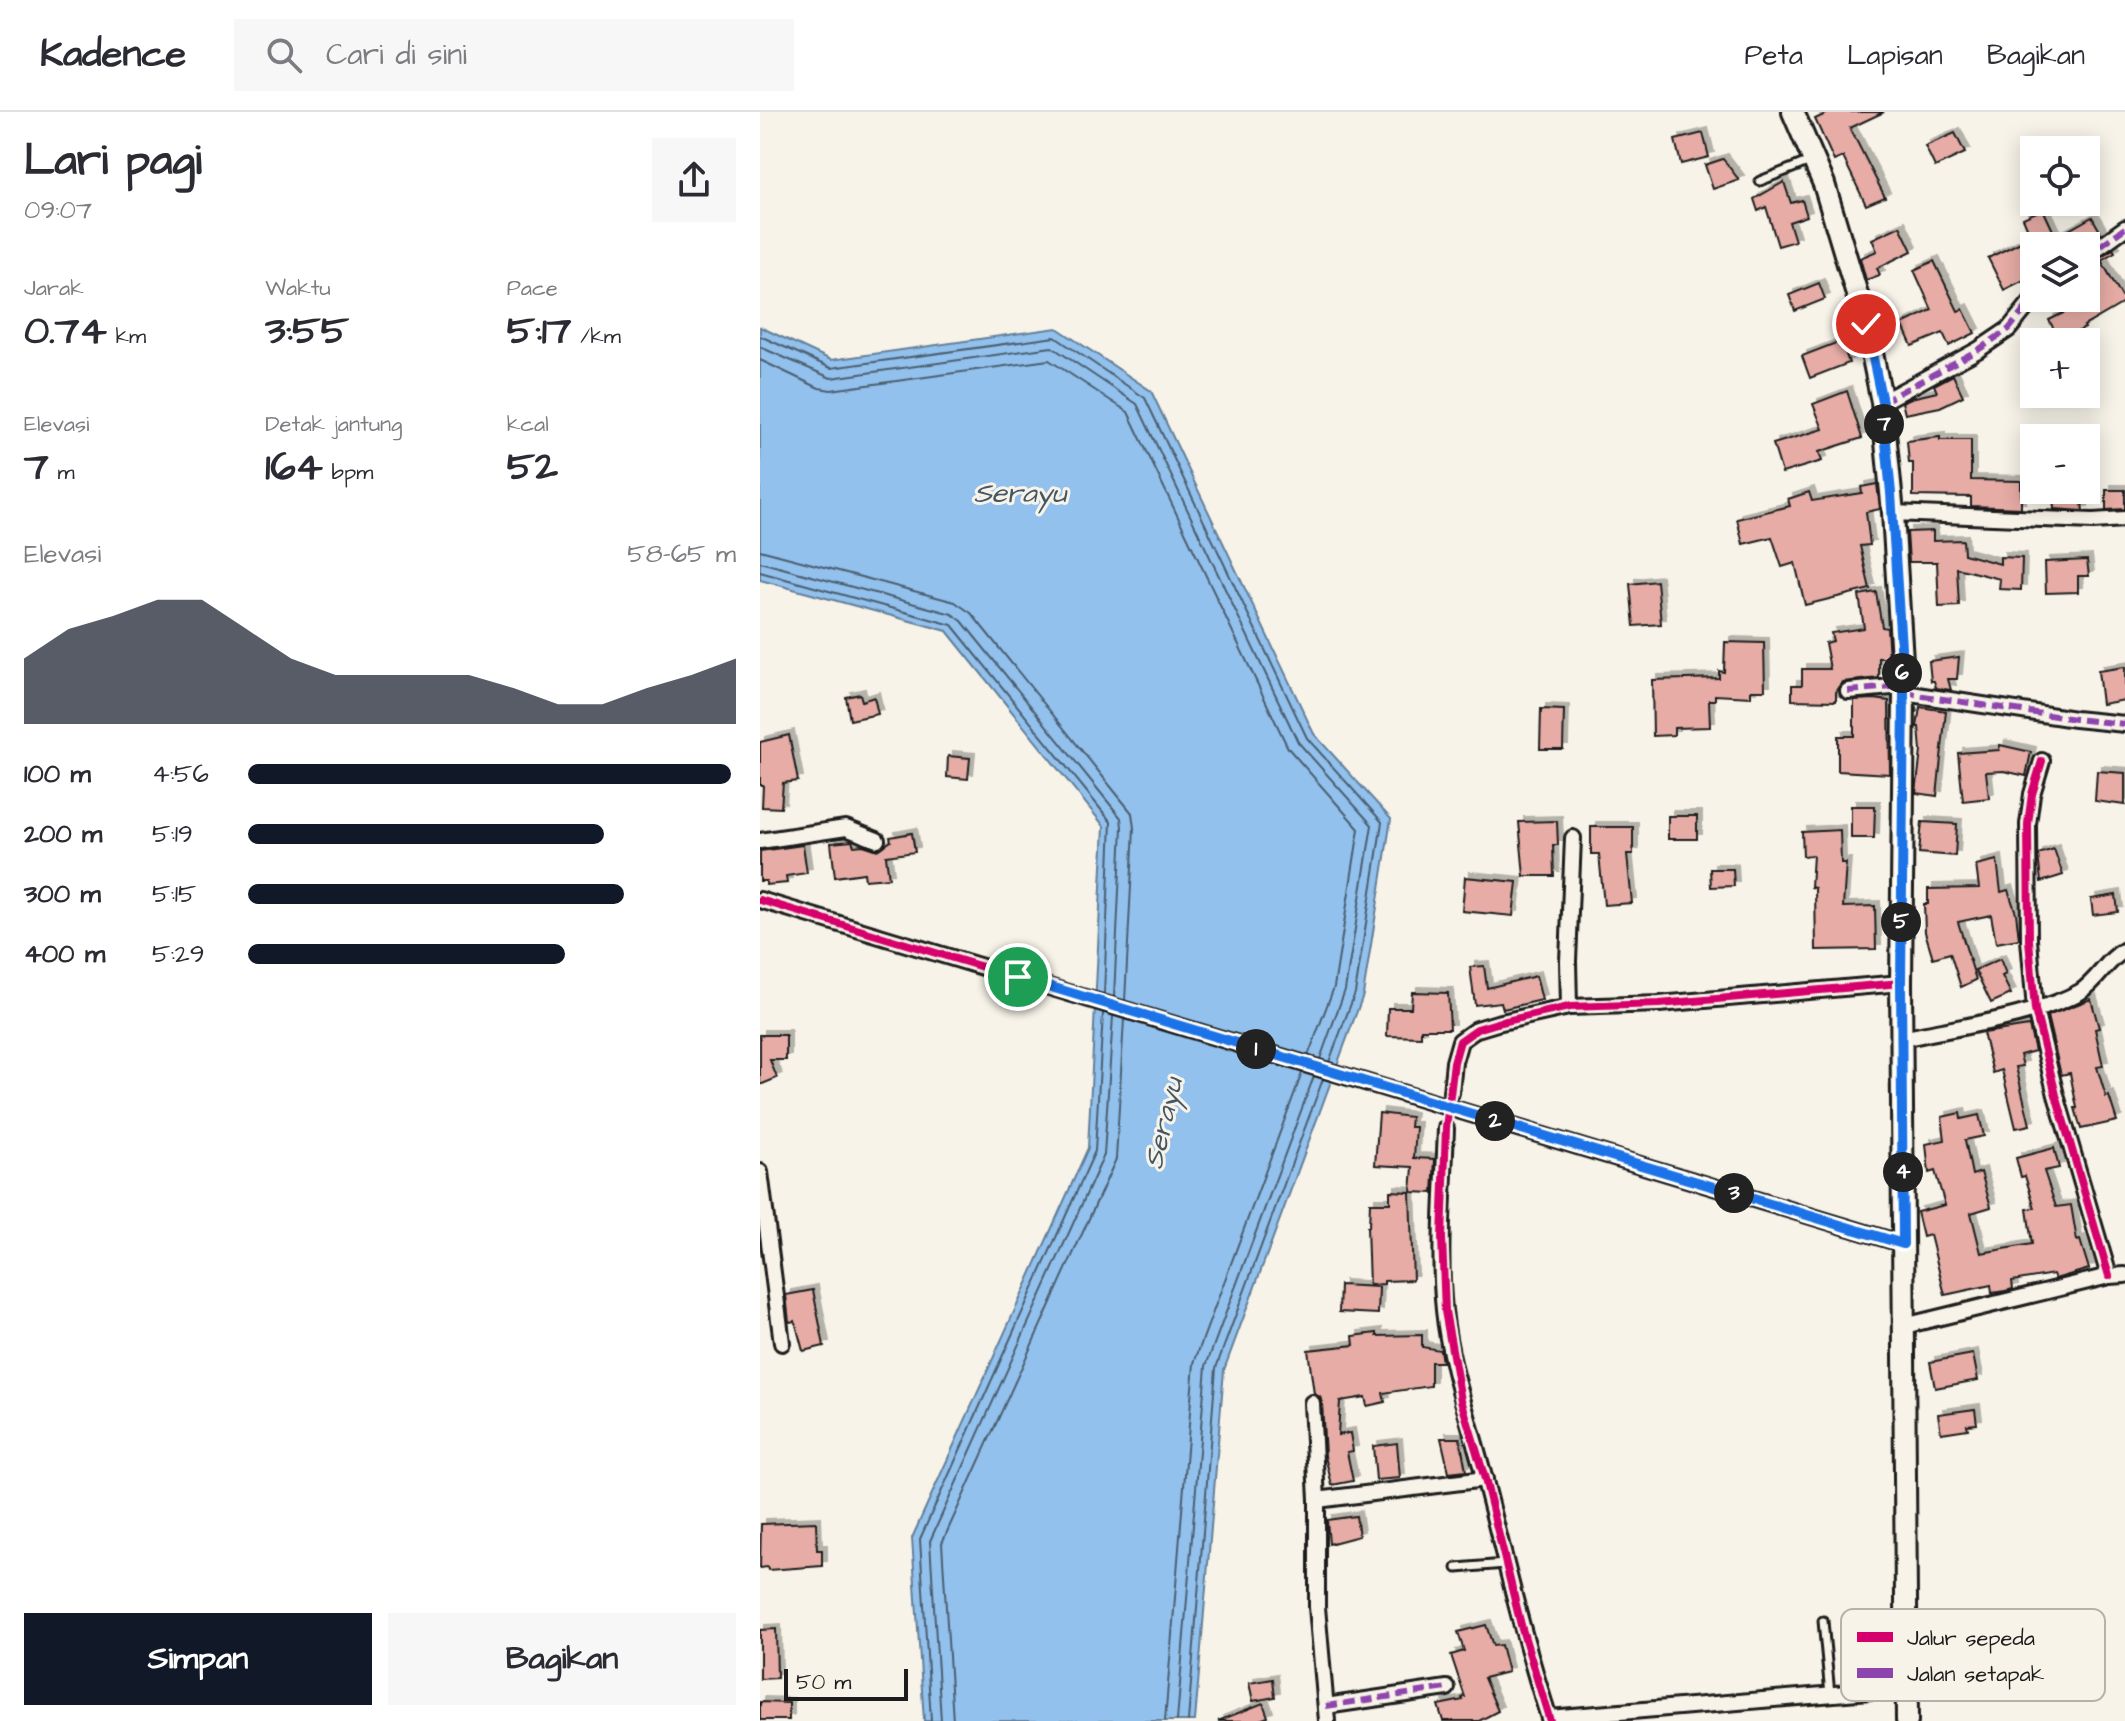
<!DOCTYPE html>
<html lang="id">
<head>
<meta charset="utf-8">
<style>
  :root { --surface:#fff; --page:#f7f7f7; --text:#2b2b33; --muted:#7c7c81; --line:#e1e1e2; --accent:#111827 }
  body { margin:0; font-family:"Architects Daughter",sans-serif; background:var(--page); color:var(--text); height:100vh; display:flex; flex-direction:column; font-size:30px; white-space:nowrap }
  * { box-sizing:border-box; margin:0 }
  p { font-size:26px; color:var(--muted) }
  .icon { flex:none; width:44px; height:44px; fill:none; stroke:currentColor; stroke-width:2; stroke-linecap:round; stroke-linejoin:round }
  .map { position:relative; flex:1; overflow:hidden }
  .details { display:flex; flex-direction:column; background:var(--surface); width:760px }
  .details>* { flex:none }
  .buttons { position:absolute; left:1260px; top:24px; display:grid; gap:16px }
  .buttons a { display:grid; place-items:center; width:80px; height:80px; border-radius:0px; background:var(--surface); box-shadow:0 4px 20px #0003; font-size:40px }
  .scale { position:absolute; left:24px; bottom:20px; width:124px; box-sizing:border-box; padding-left:8px; border:4px solid #1c1c1c; border-top:0; font-size:22px; line-height:28px; white-space:nowrap; color:#1c1c1c; -webkit-text-stroke:6px #f7f3e8; paint-order:stroke }
  .pin { position:absolute; display:grid; place-items:center; width:68px; height:68px; color:#fff; margin:-34px; border:4px solid #fff; border-radius:50%; box-shadow:0 2px 8px #0007 }
  .km { position:absolute; width:40px; height:40px; margin:-20px; border-radius:50%; background:#222; color:#fff; font-size:22px; line-height:40px; text-align:center }
  .round { display:grid; place-items:center; flex:none; width:84px; height:84px; border-radius:0px; background:var(--page) }
  .overview { display:flex; align-items:center; justify-content:space-between; height:136px; padding:0 24px }
  h1 { font-size:44px; font-weight:800; line-height:60px }
  .metrics { display:grid; grid-template-columns:repeat(3,1fr); gap:12px; height:136px; padding:8px 24px }
  .metrics div { display:grid; align-content:center }
  .metrics b { font-size:40px; font-weight:800 }
  .metrics small { font-size:22px; font-weight:400 }
  .metrics p { font-size:22px }
  .chart { height:224px; padding:16px 24px }
  .chart p { display:flex; justify-content:space-between }
  .chart svg { width:100%; height:144px; margin-top:8px; fill:var(--accent); opacity:.7 }
  .primary-button { display:flex; gap:16px; margin-top:auto; padding:16px 24px }
  .primary-button a { flex:1; height:92px; border-radius:0px; background:var(--accent); color:#fff; font-size:32px; font-weight:800; line-height:92px; text-align:center }
  .primary-button a+a { background:var(--page); color:var(--text) }
  ul { padding:0 24px; list-style:none; font-size:26px }
  li { display:grid; grid-template-columns:128px 96px 1fr; align-items:center; height:60px }
  li i { height:20px; border-radius:10px; background:var(--accent) }
  header { display:flex; align-items:center; gap:48px; box-sizing:border-box; height:112px; padding:0 40px; background:var(--surface); border-bottom:2px solid var(--line) }
  header strong { font-size:38px }
  nav { display:flex; gap:44px; margin-inline-start:auto; font-size:28px }
  .search { width:560px; height:72px; background:var(--page); display:flex; align-items:center; gap:20px; box-sizing:border-box; padding:0 28px; border-radius:0px; color:var(--muted); font-size:30px }
  main { display:flex; flex:1; min-height:0 }
  .map>svg:first-child { display:block }
  .water { fill:#92c1ed; stroke:#637f99; stroke-width:2 }
  .lines { fill:none; stroke-linecap:round; stroke-linejoin:round }
  .shore { stroke:#4b5e70; stroke-width:2 }
  .building { fill:#e6aca5; stroke:#1c1c1c; stroke-width:2; filter:url(#shadow) }
  .service-casing { stroke:#1c1c1c; stroke-width:13 }
  .minor-casing { stroke:#1c1c1c; stroke-width:20 }
  .secondary-casing { stroke:#1c1c1c; stroke-width:26 }
  .service { stroke:#f7f3e8; stroke-width:7 }
  .minor { stroke:#f7f3e8; stroke-width:14 }
  .secondary { stroke:#f7f3e8; stroke-width:20 }
  .quiet { stroke:#8e44ad; stroke-width:6; stroke-dasharray:12 6; stroke-linecap:butt }
  .cycleway-casing { stroke:#f7f3e8; stroke-width:13 }
  .cycleway { stroke:#d6006c; stroke-width:8 }
  .route-casing { stroke:#fff; stroke-width:16 }
  .route { stroke:#1a73e8; stroke-width:10 }
  .labels { text-anchor:middle; stroke-width:6; stroke-linejoin:round; paint-order:stroke }
  .water-label { font-size:28px; font-style:italic; fill:#455665; stroke:#f7f3e8 }
  .key { fill:#f7f3e8; stroke:#b5b2ab; stroke-width:2 }
  .key-label { font-size:22px; fill:#1c1c1c }
</style>
</head>
<body>
<header>
<strong>Kadence</strong>
<div class="search"><svg class="icon" aria-label="search" viewBox="0 0 24 24"><circle cx="10" cy="10" r="6"/><path d="M15 15l6 6"/></svg>Cari di sini</div>
<nav><a>Peta</a><a>Lapisan</a><a>Bagikan</a></nav>
</header>
<main>
<section class="details">
<div class="overview"><div><h1>Lari pagi</h1><p>09:07</p></div><a class="round"><svg class="icon" aria-label="share" viewBox="0 0 24 24"><path d="M12 15V3M7 8l5-5 5 5M5 13v7h14v-7"/></svg></a></div>
<div class="metrics">
<div><p>Jarak</p><b>0.74<small> km</small></b></div>
<div><p>Waktu</p><b>3:55</b></div>
<div><p>Pace</p><b>5:17<small> /km</small></b></div>
</div>
<div class="metrics">
<div><p>Elevasi</p><b>7<small> m</small></b></div>
<div><p>Detak jantung</p><b>164<small> bpm</small></b></div>
<div><p>kcal</p><b>52</b></div>
</div>
<div class="chart"><p><span>Elevasi</span>58–65 m</p>
<svg viewBox="0 0 160 44" preserveAspectRatio="none"><path d="M0 44V24L10 15L20 11L30 6L40 6L50 15L60 24L70 29L80 29L90 29L100 29L110 33L120 38L130 38L140 33L150 29L160 24V44z"/></svg>
</div>
<ul>
<li><b>100 m</b>4:56<i style="width:99%"></i></li>
<li><b>200 m</b>5:19<i style="width:73%"></i></li>
<li><b>300 m</b>5:15<i style="width:77%"></i></li>
<li><b>400 m</b>5:29<i style="width:65%"></i></li>
</ul>
<div class="primary-button"><a>Simpan</a><a>Bagikan</a></div>
</section>
<div class="map">
<svg width="1365" height="1609" viewBox="0 0 1365 1609">
  <defs>
    <filter id="shadow"><feDropShadow dx="5" dy="-5" stdDeviation="0" flood-color="#0004"/></filter>
  </defs>
  <rect width="100%" height="100%" fill="#f7f3e8"/>
  <filter id="ink" filterUnits="userSpaceOnUse"><feTurbulence type="fractalNoise" baseFrequency=".0125" numOctaves="2"/><feDisplacementMap in="SourceGraphic" scale="16" xChannelSelector="R" yChannelSelector="G"/><feConvolveMatrix kernelMatrix="1 2 1 2 8 2 1 2 1" color-interpolation-filters="sRGB"/></filter>
  <g filter="url(#ink)">
    <path class="water" d="M0,215L71,248L297,216L391,279L554,622L631,707L603,883L464,1258L435,1609H164L152,1426L328,1036L344,714L187,519L0,468Z"/>
    <g class="lines">
      <g class="shore">
        <path d="M0,224L71,256L295,225L385,286L547,626L622,710L595,881L569,950"/>
        <path d="M0,235L71,266L292,235L377,292L538,630L612,713L585,878L560,947"/>
        <path d="M0,248L59,276L71,278L289,248L368,300L528,636L599,717L574,875L548,944"/>
        <path d="M0,438L195,490L211,501L372,701L374,716L365,889"/>
        <path d="M0,450L192,502L202,509L361,706L362,715L354,885"/>
        <path d="M0,460L192,513L351,710L344,882"/>
        <path d="M171,1609L160,1427L335,1039L343,901"/>
        <path d="M181,1609L170,1429L344,1043L353,904"/>
        <path d="M193,1609L182,1431L356,1047L364,907"/>
        <path d="M405,1609L434,1251L542,961"/>
        <path d="M417,1609L446,1254L554,964"/>
        <path d="M428,1609L456,1256L563,967"/>
      </g>
    </g>
    <g class="building">
      <path d="M1070,0H1124L1090,16L1125,85L1106,93L1083,45L1074,49L1055,7Z"/>
      <path d="M943,21L949,45L921,52L915,28Z"/>
      <path d="M1195,21L1205,41L1175,55L1165,34Z"/>
      <path d="M963,47L979,68L953,77L945,53Z"/>
      <path d="M1024,70L1031,91L1042,88L1047,104L1029,110L1035,129L1018,134L1006,95L998,99L994,87Z"/>
      <path d="M1283,97L1296,125L1332,105L1341,121L1323,134H1276L1274,131V163L1244,178L1228,146L1271,125L1263,106Z"/>
      <path d="M1140,114L1152,139L1117,156L1120,163L1106,168L1100,146L1117,139L1112,127Z"/>
      <path d="M1353,137L1355,140L1341,148L1365,190L1324,214L1325,216L1300,229L1289,208L1326,190V154Z"/>
      <path d="M1174,149L1198,199L1203,197L1215,221L1189,234L1183,221L1152,234L1142,212L1172,198L1154,158Z"/>
      <path d="M1059,171L1065,187L1035,199L1029,183Z"/>
      <path d="M1081,229L1089,251L1050,266L1042,244Z"/>
      <path d="M1193,263L1203,284L1180,295L1145,302L1142,290L1151,286L1177,280L1174,273Z"/>
      <path d="M1087,279L1102,326L1059,340L1062,349L1022,361L1013,332L1063,317L1053,292Z"/>
      <path d="M1180,325V328H1211V368L1261,369V396L1211,394V385L1153,384V351H1149L1147,329Z"/>
      <path d="M1117,372L1120,397L1106,400L1110,433L1100,434L1110,477L1045,493L1035,451L1022,455L1012,425L983,432L977,407L1030,394L1028,387L1049,380L1052,389L1102,381L1101,375Z"/>
      <path d="M1346,378H1365V397L1346,398Z"/>
      <path d="M1321,381L1323,399L1294,397L1293,384Z"/>
      <path d="M1173,419V429L1203,428L1204,442L1240,452V445L1262,446L1261,478L1239,477L1240,467L1197,456L1199,494L1179,495L1177,450H1149L1147,420Z"/>
      <path d="M1327,448L1329,464H1318V480L1286,481L1285,450Z"/>
      <path d="M897,469L901,512L874,514L870,472Z"/>
      <path d="M1116,480L1122,515L1127,516L1129,546H1119V566L1083,570L1076,580V589L1032,588V573H1042V557H1070L1065,531L1073,529L1071,521L1104,516L1099,483Z"/>
      <path d="M965,530L1004,531L1005,578H991V585L955,583V588H949L950,615L914,616V623L893,624L892,568L959,566V559L964,560Z"/>
      <path d="M1199,545L1197,567H1188L1191,578L1176,576L1174,569H1171L1169,549Z"/>
      <path d="M1365,555V588L1342,592L1338,559Z"/>
      <path d="M100,582L102,589L114,585L118,602L90,608L86,585Z"/>
      <path d="M1114,587L1129,589L1130,662L1078,659V624H1094V588Z"/>
      <path d="M1160,595L1186,599L1177,684L1156,681L1161,639L1159,615H1157Z"/>
      <path d="M781,597L804,598L803,637H780Z"/>
      <path d="M29,623L38,669L23,671L21,696L2,695L3,673H0V630Z"/>
      <path d="M1240,633L1271,640L1266,664L1244,659L1226,660L1229,686L1203,689L1198,641L1239,638Z"/>
      <path d="M188,644L210,646L208,667L187,665Z"/>
      <path d="M1337,659L1365,661V693L1335,689Z"/>
      <path d="M1091,694H1115L1114,726H1091Z"/>
      <rect x="908" y="704" width="29" height="23"/>
      <path d="M797,709L798,733H793L794,764H764L759,710Z"/>
      <path d="M1162,710L1197,712L1195,744L1159,741Z"/>
      <path d="M831,715H873V742H867L872,791L844,793L839,742H831Z"/>
      <path d="M1080,718L1081,751H1086L1083,795L1115,794L1116,837L1056,838L1055,776L1051,775L1053,743L1043,744L1042,720Z"/>
      <path d="M152,721L155,740L126,744L129,766L105,768L104,761L75,765L71,731L92,729L94,734L103,733L118,738L131,729L130,725Z"/>
      <path d="M43,733L47,761L26,764L27,771L6,773V769H0V739Z"/>
      <path d="M1294,737L1303,763L1281,770L1278,742Z"/>
      <path d="M1237,748L1241,780L1248,778L1256,801L1259,827L1236,831L1231,803L1198,810L1216,868L1201,875L1190,841L1173,846L1165,820L1164,792H1168V777L1219,776L1216,753Z"/>
      <path d="M950,757H973L974,774L951,775Z"/>
      <path d="M705,765L757,770L753,804L702,799Z"/>
      <path d="M1356,783L1358,800L1333,803L1331,787Z"/>
      <path d="M1240,847L1246,862L1242,864L1251,882L1231,891L1215,858Z"/>
      <path d="M724,854L727,876L776,864L782,888L743,897L741,890L715,893L710,855Z"/>
      <path d="M652,880L688,881L690,917H661V925L627,924L628,896H651Z"/>
      <path d="M1331,887L1339,916L1335,917L1343,954L1337,955L1346,985L1349,984L1357,1009L1321,1017L1315,996H1317L1310,961L1301,963L1287,904Z"/>
      <path d="M1269,914L1275,939L1260,943L1263,954L1256,955L1270,1013L1256,1016L1242,958L1233,961L1223,921Z"/>
      <path d="M0,923H26V948H10L17,966L0,973Z"/>
      <path d="M619,1001L651,1005L650,1015H656L654,1046L675,1047L673,1081L651,1080L653,1055L615,1053Z"/>
      <path d="M1200,1001L1201,1007L1219,1003L1224,1024L1205,1028L1212,1063L1221,1060L1231,1095L1211,1101L1221,1141L1272,1132L1267,1097L1275,1096L1265,1064L1261,1065L1256,1046L1294,1036L1299,1056L1284,1059L1296,1095L1311,1093L1317,1129L1320,1128L1329,1157L1295,1167L1293,1162L1252,1169L1253,1177L1245,1179L1232,1181L1231,1173L1185,1183L1170,1123L1163,1125L1157,1100L1185,1093L1175,1059L1169,1061L1166,1032L1185,1028L1182,1005Z"/>
      <path d="M630,1079L650,1080L653,1168L624,1169V1172L609,1173L607,1115H609L610,1091H630Z"/>
      <path d="M580,1173L619,1175L618,1202L579,1200Z"/>
      <path d="M53,1178L64,1234L43,1239L35,1209L29,1210L26,1183Z"/>
      <path d="M617,1221V1224L662,1223V1235L680,1238L682,1250H671V1274L623,1281L625,1290L607,1294L605,1285L580,1289L578,1323L590,1321L593,1339L587,1340L593,1369L572,1373L565,1344L562,1290L560,1285L554,1282L548,1238L594,1233L593,1224Z"/>
      <path d="M1213,1242L1218,1268L1175,1276L1170,1250Z"/>
      <path d="M1215,1297L1217,1312L1207,1313L1208,1317L1181,1321L1178,1302Z"/>
      <path d="M681,1326H700L706,1359L689,1361Z"/>
      <path d="M637,1331L640,1366L616,1368L613,1334Z"/>
      <path d="M596,1404L599,1424L569,1432L567,1408Z"/>
      <path d="M56,1410L57,1438H62V1454L8,1458L7,1455L0,1456L1,1412Z"/>
      <path d="M726,1513L733,1534L741,1533L748,1560L724,1566L738,1599L719,1609H683L678,1593L703,1588L702,1586L705,1585L691,1543L704,1539L698,1520Z"/>
      <path d="M16,1517L17,1566L0,1567V1518Z"/>
      <path d="M513,1567L515,1585L493,1589L489,1571Z"/>
      <path d="M0,1590L29,1591V1608H0Z"/>
      <path d="M503,1591L508,1605L497,1609H458Z"/>
    </g>
    <g class="lines">
      <g class="service-casing">
        <g id="service">
          <path d="M1000,69L1050,49"/>
          <path d="M697,1456L745,1452"/>
          <path d="M1063,1509L1070,1582"/>
        </g>
      </g>
      <g class="minor-casing">
        <g id="minor">
          <path d="M1326,144L1365,116"/>
          <path d="M1122,290L1218,238L1249,217L1274,186"/>
          <path d="M1133,401L1333,409L1365,407"/>
          <path d="M1088,579L1143,574"/>
          <path d="M1144,581L1315,607L1365,612"/>
          <path d="M1282,649L1272,682L1268,712L1269,828L1275,898L1296,983L1349,1164"/>
          <path d="M0,729L86,716L117,728"/>
          <path d="M0,788L1143,1132"/>
          <path d="M809,895L808,849L813,726"/>
          <path d="M1142,927C1196,915 1272,906 1320,880C1338,869 1347,847 1365,838"/>
          <path d="M691,981L694,950L700,929L717,917L737,911L809,895L899,892L1141,871"/>
          <path d="M686,1016C684,1077 678,1138 684,1198C690,1257 711,1312 725,1369C746,1450 764,1530 790,1609"/>
          <path d="M0,1060L22,1231"/>
          <path d="M1144,1214L1349,1164L1365,1163"/>
          <path d="M552,1291L557,1388V1495L567,1609"/>
          <path d="M557,1388L725,1367"/>
          <path d="M566,1594L687,1576"/>
          <path d="M789,1606L1146,1576"/>
        </g>
      </g>
      <g class="secondary-casing">
        <path id="secondary" d="M1033,0L1064,72L1106,212L1122,290L1133,401L1144,581L1141,871L1147,1609"/>
      </g>
      <use href="#service" class="service"/>
      <use href="#minor" class="minor"/>
      <use href="#secondary" class="secondary"/>
      <g class="quiet">
        <path d="M1326,144L1365,116"/>
        <path d="M1122,290L1218,238L1249,217L1274,186"/>
        <path d="M1088,579L1143,574"/>
        <path d="M1144,581L1315,607L1365,612"/>
        <path d="M566,1594L687,1576"/>
      </g>
      <g class="cycleway-casing">
        <g id="cycleway">
          <path d="M1282,649L1272,682L1268,712L1269,828L1275,898L1296,983L1349,1164"/>
          <path d="M0,788L1143,1132"/>
          <path d="M790,1609L762,1517L725,1367L701,1288L685,1199L682,1126L686,1016L694,950L700,929L717,917L737,911L809,895L899,892L1141,871"/>
        </g>
      </g>
      <use href="#cycleway" class="cycleway"/>
    </g>
  </g>
  <g class="lines" filter="url(#ink)">
    <g class="route-casing">
      <path id="route" d="M258,865L1143,1132L1141,871L1144,581L1131,381L1122,290L1106,212"/>
    </g>
    <use href="#route" class="route"/>
  </g>
  <g class="labels">
    <g class="water-label">
      <text x="260" y="390">Serayu</text>
      <text transform="translate(402 1011) rotate(-77)" y="10">Serayu</text>
    </g>
  </g>
  <rect x="1081" y="1497" width="264" height="92" rx="12" class="key"/>
  <rect x="1097" y="1520" width="36" height="10" fill="#d6006c"/>
  <rect x="1097" y="1556" width="36" height="10" fill="#8e44ad"/>
  <g class="key-label">
    <text x="1147" y="1533">Jalur sepeda</text>
    <text x="1147" y="1569">Jalan setapak</text>
  </g>
</svg>
<div class="buttons">
<a><svg class="icon" aria-label="locate" viewBox="0 0 24 24"><circle cx="12" cy="12" r="6"/><path d="M12 2v4M12 18v4M2 12h4M18 12h4"/></svg></a>
<a><svg class="icon" aria-label="layers" viewBox="0 0 24 24"><path d="M12 4l9 5-9 5-9-5zM3 14l9 5 9-5"/></svg></a>
<a>+</a>
<a>−</a>
</div>
<div class="scale">50 m</div>
<div class="pin" style="left:258px;top:865px;background:#1e9e55"><svg class="icon" aria-label="arrive" viewBox="0 0 24 24"><path d="M6 21V4h12l-3 4 3 4H6"/></svg></div>
<div class="pin" style="left:1106px;top:212px;background:#d93025"><svg class="icon" aria-label="check" viewBox="0 0 24 24"><path d="M5 12l5 5 9-10"/></svg></div>
<b class="km" style="left:496px;top:937px">1</b>
<b class="km" style="left:735px;top:1009px">2</b>
<b class="km" style="left:974px;top:1081px">3</b>
<b class="km" style="left:1143px;top:1060px">4</b>
<b class="km" style="left:1141px;top:810px">5</b>
<b class="km" style="left:1142px;top:561px">6</b>
<b class="km" style="left:1124px;top:312px">7</b>
</div>
</main>
</body>
</html>
